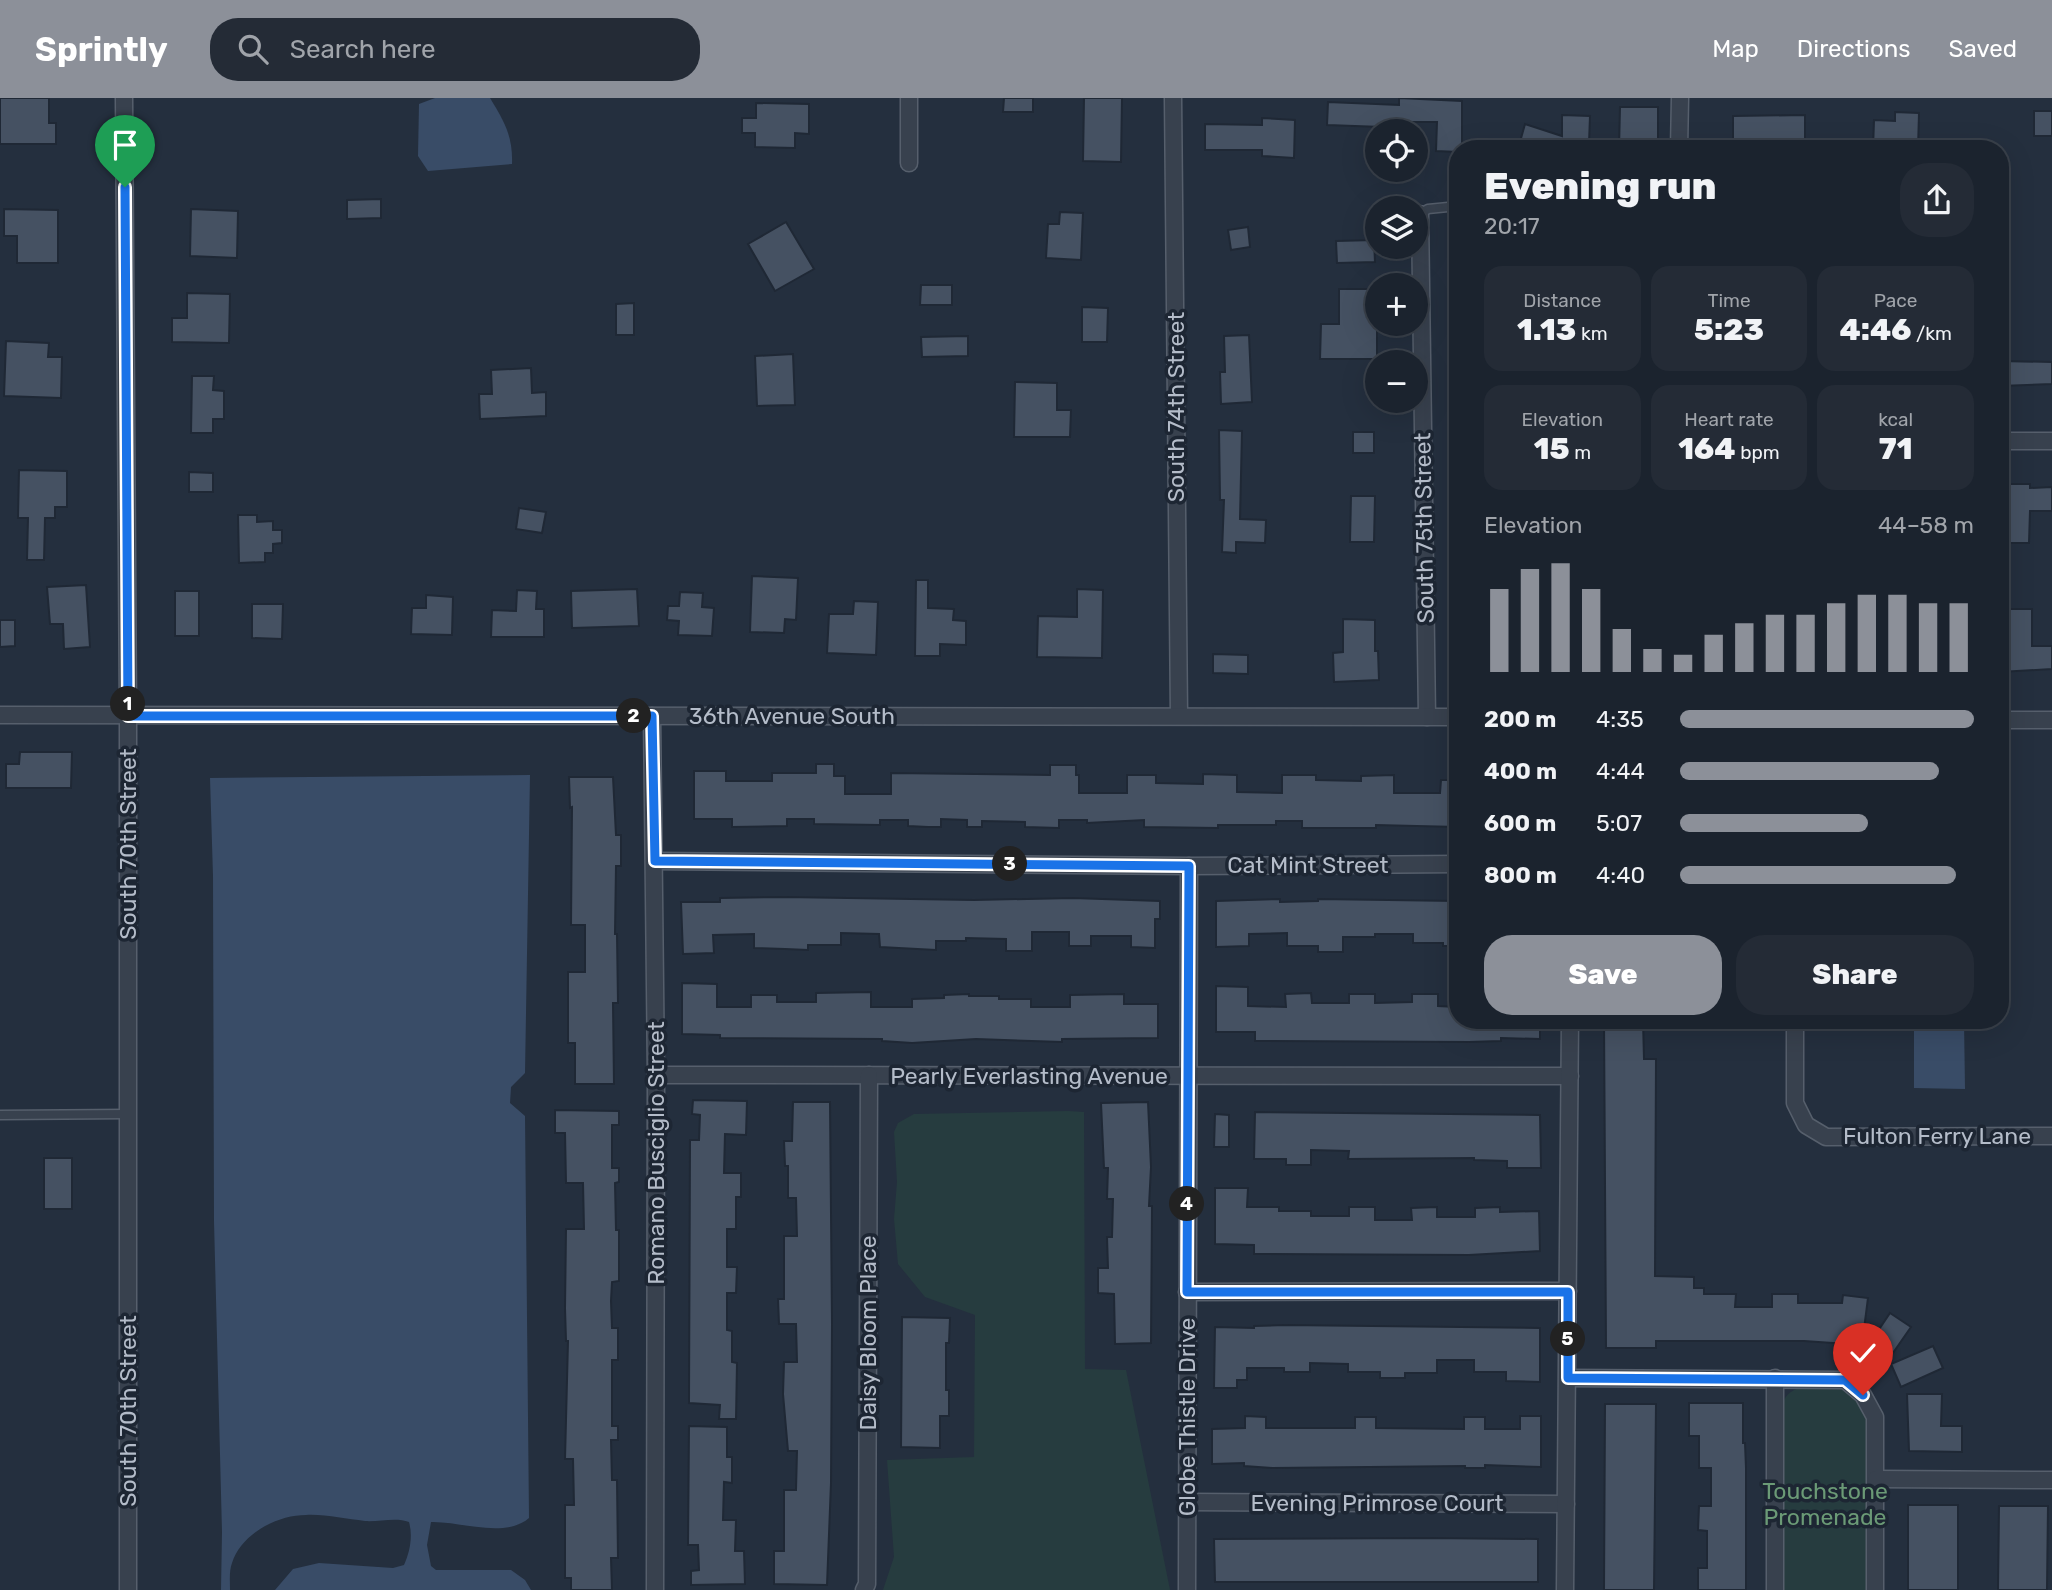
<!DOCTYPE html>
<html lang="en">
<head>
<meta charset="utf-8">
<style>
  :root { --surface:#1b232e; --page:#242b36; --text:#f1f3f6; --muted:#a0a4aa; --line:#39404a; --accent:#8c9099 }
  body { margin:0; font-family:Rubik,sans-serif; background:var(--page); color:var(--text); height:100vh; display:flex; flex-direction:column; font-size:26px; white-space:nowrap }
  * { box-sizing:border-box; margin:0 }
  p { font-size:23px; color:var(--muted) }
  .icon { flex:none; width:38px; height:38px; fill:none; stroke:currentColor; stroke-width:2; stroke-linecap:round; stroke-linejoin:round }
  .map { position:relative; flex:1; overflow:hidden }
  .side { position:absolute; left:1449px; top:42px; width:560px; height:889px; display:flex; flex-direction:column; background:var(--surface); border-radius:28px; box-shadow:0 7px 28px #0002,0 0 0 2px var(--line) }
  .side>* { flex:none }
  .buttons { position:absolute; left:1365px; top:21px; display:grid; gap:14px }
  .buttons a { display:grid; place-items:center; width:63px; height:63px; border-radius:50%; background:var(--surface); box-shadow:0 7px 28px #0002,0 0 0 2px var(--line); font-size:35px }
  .pin { position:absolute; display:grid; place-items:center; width:60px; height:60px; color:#fff; margin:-72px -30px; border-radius:50% 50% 50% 0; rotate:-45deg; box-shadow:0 0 7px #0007 }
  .pin .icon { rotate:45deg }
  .km { position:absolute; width:35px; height:35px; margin:-18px; border-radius:50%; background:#222; color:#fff; font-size:19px; line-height:35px; text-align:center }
  .round { display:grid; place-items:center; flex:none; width:74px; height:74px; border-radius:28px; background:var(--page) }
  .summary { display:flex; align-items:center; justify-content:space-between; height:119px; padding:0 35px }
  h1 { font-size:38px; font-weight:800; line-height:52px }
  .figures { display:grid; grid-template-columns:repeat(3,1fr); gap:10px; height:119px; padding:7px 35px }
  .figures div { display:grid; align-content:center; border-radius:18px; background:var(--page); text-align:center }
  .figures b { font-size:30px; font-weight:800 }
  .figures small { font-size:19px; font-weight:400 }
  .figures p { font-size:19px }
  .chart { height:196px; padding:14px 35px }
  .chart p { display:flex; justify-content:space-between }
  .chart svg { width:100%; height:126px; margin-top:7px; stroke:var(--accent); stroke-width:6 }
  .action { display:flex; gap:14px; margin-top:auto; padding:14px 35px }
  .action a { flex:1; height:80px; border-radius:28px; background:var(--accent); color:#fff; font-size:28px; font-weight:800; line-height:80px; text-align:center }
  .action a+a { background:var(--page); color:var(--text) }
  ul { padding:0 35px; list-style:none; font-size:23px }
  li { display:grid; grid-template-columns:112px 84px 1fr; align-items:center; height:52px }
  li i { height:18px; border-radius:9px; background:var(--accent) }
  header { display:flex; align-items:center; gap:42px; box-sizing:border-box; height:98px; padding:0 35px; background:var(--accent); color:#fff }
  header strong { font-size:33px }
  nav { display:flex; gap:38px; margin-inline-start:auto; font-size:24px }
  .search { width:490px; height:63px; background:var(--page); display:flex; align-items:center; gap:18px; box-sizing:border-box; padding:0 24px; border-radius:28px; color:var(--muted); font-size:26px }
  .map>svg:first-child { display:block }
  .green { fill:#263c3f }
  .water { fill:#394c67 }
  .building { fill:#455162; stroke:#1f2835; stroke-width:2 }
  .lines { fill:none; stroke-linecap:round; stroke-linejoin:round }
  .service-casing { stroke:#565f6c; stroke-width:11 }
  .minor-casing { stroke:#565f6c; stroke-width:19 }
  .service { stroke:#38414e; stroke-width:8 }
  .minor { stroke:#38414e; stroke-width:16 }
  .route-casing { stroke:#fff; stroke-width:14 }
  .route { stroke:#1a73e8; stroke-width:9 }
  .labels { text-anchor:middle; stroke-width:7; stroke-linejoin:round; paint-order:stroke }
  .street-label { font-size:23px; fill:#b4bcc9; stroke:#1d2633 }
  .park-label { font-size:23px; fill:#6b9a76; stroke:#1d2633 }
</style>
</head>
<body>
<header>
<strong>Sprintly</strong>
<div class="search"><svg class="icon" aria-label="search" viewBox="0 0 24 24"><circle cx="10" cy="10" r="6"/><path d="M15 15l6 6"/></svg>Search here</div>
<nav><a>Map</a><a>Directions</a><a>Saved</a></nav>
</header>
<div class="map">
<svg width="2052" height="1492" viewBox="0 0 2052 1492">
  <rect width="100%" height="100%" fill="#242f3e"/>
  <g class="green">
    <path d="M1068,1013L1084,1014L1085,1271L1126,1272L1170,1492H883L894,1459L887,1362L974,1359L975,1217L925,1199L898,1166L894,1121L897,1084L894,1034L898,1025L914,1016Z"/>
    <path d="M1842,1288L1857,1301L1867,1320V1492H1783V1304C1793,1282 1821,1289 1842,1288Z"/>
  </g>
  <g class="water">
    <path d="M435,0H490C504,23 513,38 512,66L428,73L418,58L419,6Z"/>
    <path d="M530,677L525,975L511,989L510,1005L525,1018L529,1420C505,1441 460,1423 431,1424L427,1447L431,1468L436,1472H511L525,1482L531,1492H275L293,1471L319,1465L393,1470L404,1467C410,1454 413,1438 409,1424C396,1419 379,1424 365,1423C346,1421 325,1416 306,1417C277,1417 241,1436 232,1465C229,1473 230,1484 230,1492H221L222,1434L214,1123L213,778L210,680Z"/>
    <path d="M1914,922H1964L1965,991L1914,990Z"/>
  </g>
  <g class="building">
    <path d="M0,0H49V25H56V46H0Z"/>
    <path d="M1004,0H1033V14H1003Z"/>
    <path d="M1084,0H1122L1121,64L1083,63Z"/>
    <path d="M1399,0L1462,3V51H1458V54L1436,53L1437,24H1382V29L1327,27L1328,4L1399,7Z"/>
    <path d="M756,5L809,6V36L795,35V50L755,49V35H742V20H756Z"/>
    <path d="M1620,9H1658V51H1619Z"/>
    <rect x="2034" y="13" width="18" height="25"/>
    <path d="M1895,14L1919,15L1918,51H1873L1874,22L1895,23Z"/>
    <path d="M1562,17L1590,18L1589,46L1593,48L1592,51H1518L1525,26L1562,38Z"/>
    <path d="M1805,17V51H1733V18Z"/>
    <path d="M1262,20L1295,22L1294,60L1262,58V52H1205V26L1262,27Z"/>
    <path d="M381,101V120L347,121V102Z"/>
    <path d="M4,111L58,112V165H17V138H4Z"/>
    <path d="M191,111L238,113L237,160L190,158Z"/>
    <path d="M1060,114L1083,115L1081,162L1046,160L1048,126H1059Z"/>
    <path d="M786,124L814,171L775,193L748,146Z"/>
    <path d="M1248,129L1250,149L1231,152L1228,132Z"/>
    <path d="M1374,142L1375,164L1337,165L1336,143Z"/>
    <path d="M921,187H952V207H920Z"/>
    <path d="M1339,191H1377V261H1320L1321,226H1339Z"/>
    <path d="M187,195L230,196L229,245L172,244V220H187Z"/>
    <path d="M634,205V237H616V206Z"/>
    <path d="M1082,209L1108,210L1107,244H1082Z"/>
    <path d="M1249,237L1252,304L1221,306L1220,274H1225L1224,238Z"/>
    <path d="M968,238V258L922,259L921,239Z"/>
    <path d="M6,243L49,245L48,259H62L61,300L4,298Z"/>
    <path d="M793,256L795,307L757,308L755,258Z"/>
    <path d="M2000,263L2052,264V286L2000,288Z"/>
    <path d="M531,270L532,295L546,294V318L480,321L479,296H492L491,272Z"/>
    <path d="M192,278H214L213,292L224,293V321H213V335H191Z"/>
    <path d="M1015,284L1057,285V312H1071L1070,339H1014Z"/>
    <path d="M1219,332L1242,333L1240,421L1266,422L1265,445L1236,444V455L1222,454L1224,402H1220Z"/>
    <rect x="1353" y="334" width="21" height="21"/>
    <path d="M19,372L67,373V409H55V420H45L44,462H27L28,420H18Z"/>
    <path d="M189,374L213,375V394H189Z"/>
    <path d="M2000,386H2030V390L2052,389V413H2030L2029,445H2000Z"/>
    <path d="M1351,398H1375L1374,444H1350Z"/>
    <path d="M519,410L546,414L542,435L516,431Z"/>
    <path d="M238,417H257V424L273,423V432H282V445L273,446V455H265V464L239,465Z"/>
    <path d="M752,478L798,480L796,522L785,521L784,535L750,534Z"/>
    <path d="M916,482H928V510L954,511L953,522L966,523V547L940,546V558H915Z"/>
    <path d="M86,487L90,549L64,551L63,526H50L47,489Z"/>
    <path d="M637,491L639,528L572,530L571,493Z"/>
    <path d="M1077,491L1103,492L1102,560L1037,559L1038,518L1077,519Z"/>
    <path d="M517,492L537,493L536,511H544V539H491L492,512L516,513Z"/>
    <rect x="175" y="493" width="24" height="45"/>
    <path d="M680,494L703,495L702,509L714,510L712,538L678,537L679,523L667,522L668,508H679Z"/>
    <path d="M426,497L453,499L452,537L411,536L412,510H426Z"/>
    <path d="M854,503L878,504L876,557L827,555L829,516H853Z"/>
    <path d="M252,506H283L282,541L252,540Z"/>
    <path d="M2000,511H2032V548H2052V571L2000,574Z"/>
    <path d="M1343,521L1375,522V553H1378L1379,582L1334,584L1333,555L1343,554Z"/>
    <path d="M0,522H15V548L0,549Z"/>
    <path d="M1213,556L1248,557V576L1213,575Z"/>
    <path d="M20,654H72L71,690H6V666H19Z"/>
    <path d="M816,666H834V678H845V696H891V675L1050,677V667H1076V677H1079V695H1127V677H1156V685L1203,686V676L1237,677V694L1282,695V677H1316V682L1361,683V678L1394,677V695H1440L1441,682H1458V729L1376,727V730H1302V723H1276V727H1218V730L1144,729V722L1087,725V722H1059V730L1025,729V724L982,723V729H967V722L941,721V729H928L908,728V722H880V727L814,726V721H787V728L732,729V721H694V673H726V683H772V675H816Z"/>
    <path d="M569,679H613L616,737H621V768H616L615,836H617L618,905H613L614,986H575V945H568V874H585V827H571L572,709L570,710Z"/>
    <path d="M785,799L974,802L1073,800L1160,803V821H1155V850L1131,849V838H1091V848H1069V834H1032V853H1006V841L966,840V843H936V852L880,849L879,836L841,835V847H808V852L785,851L754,850V836L713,837L714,855L683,856L681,804H720V800Z"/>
    <path d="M1280,801V804L1318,803V801L1458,803V848H1443V845H1413V836H1375V839H1343V854H1318V848H1287V835L1249,836V848L1216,849V803Z"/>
    <path d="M682,885L717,886V909H751V897H777V904H816V895L871,894V909H912V901L944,900V897L969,896V898H999V901H1031V909H1070V897L1124,896V906H1158V940L1062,941V944L976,941L912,945L882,943V941L720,940V937L682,936Z"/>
    <path d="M1216,888L1248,889V908L1286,909L1285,896L1311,895L1312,905H1349V896H1375V905L1412,904V896H1438V908L1458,909V922H1540V941L1501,940V943L1469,944L1255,943V934H1216Z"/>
    <path d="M1604,922H1643L1644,961H1656L1655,1178L1694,1179V1190H1704V1196H1736L1735,1209H1772V1196H1798V1205H1842L1843,1197L1868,1200L1862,1247L1804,1243H1656V1250H1606Z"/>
    <path d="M693,1002L747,1003L746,1037L725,1036L724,1075H741V1099H736V1131H727V1169H737L736,1195H727V1232L732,1233V1264L737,1265L736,1321H719L720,1307L689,1305L690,1042H699L700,1017L692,1016Z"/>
    <path d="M793,1004H830L832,1226L831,1385L827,1487L774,1486V1453H784V1392H796L797,1353H788L783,1296L784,1264H797L796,1226H779L778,1201H784V1138H797L796,1100H788V1068H785L784,1043H792Z"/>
    <path d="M1148,1004L1151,1069L1149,1108H1152L1151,1245L1115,1246L1114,1196L1098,1195V1170H1108L1107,1139H1112L1113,1101H1107L1108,1070H1104L1101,1005Z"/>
    <path d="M555,1012L619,1013V1027H612V1070H619V1084L615,1085L616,1132H619V1183L612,1184L611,1203L612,1230H618V1262H612V1328H618V1342H611L612,1382H617L618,1460H611L612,1492H571V1480H565V1407H574L573,1361H565L568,1243H566L565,1210L566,1131H584L583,1085H566L565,1035H555Z"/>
    <path d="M1255,1014L1540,1017L1541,1070H1507V1063L1474,1062V1060L1348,1061L1349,1053L1311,1052V1067H1286V1061H1254Z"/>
    <path d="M1215,1016L1229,1017V1049H1214Z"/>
    <rect x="44" y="1060" width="28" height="51"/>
    <path d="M1215,1090H1248L1247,1109H1279V1113H1311V1118H1349V1109H1375V1122H1412L1411,1110L1437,1109V1119H1475V1110L1500,1109V1114L1539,1113L1540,1153L1469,1157L1254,1156V1147L1215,1146Z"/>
    <path d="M1890,1215L1911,1229L1886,1265L1866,1251Z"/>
    <path d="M902,1219L950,1220L949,1245H946V1292H949V1318H940V1350L901,1349Z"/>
    <path d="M1285,1227L1540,1230V1284L1506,1283V1274H1474V1262H1437V1275H1405V1280H1380V1274H1348V1266L1310,1265V1274H1284V1270H1247V1282H1237V1290H1214L1215,1229L1254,1230V1228Z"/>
    <path d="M1933,1248L1943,1270L1901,1289L1891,1266Z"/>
    <path d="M1907,1296H1942L1941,1328H1962V1354L1909,1353Z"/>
    <path d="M1689,1305H1743V1345H1745L1746,1370V1492H1698V1470H1707V1433L1698,1432L1699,1408H1711V1370H1699V1338H1689Z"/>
    <path d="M1605,1306H1656L1654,1492H1604Z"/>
    <path d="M1245,1318L1266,1319V1330H1355V1319H1376V1330L1464,1331V1319H1485V1331H1520V1318H1541V1369L1485,1367V1370H1465V1368L1272,1370L1244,1368V1365L1212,1366V1331L1245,1330Z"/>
    <path d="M689,1328L727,1329V1359H732V1385L724,1384L723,1422H736L735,1453H744L745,1486L691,1487V1473L699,1472L698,1447H688Z"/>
    <rect x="1908" y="1407" width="50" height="85"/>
    <path d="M1999,1408H2048L2047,1492H1998Z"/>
    <path d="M1427,1440L1538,1441V1484H1215L1214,1441Z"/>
  </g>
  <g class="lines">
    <g class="service-casing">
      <g id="service">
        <path d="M1420,116L1428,111L1458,108"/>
        <path d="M0,1017L128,1016"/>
      </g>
    </g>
    <g class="minor-casing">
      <g id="minor">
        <path d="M124,0L128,618V1492"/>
        <path d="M1173,0L1179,618"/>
        <path d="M1679,51L1680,0"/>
        <path d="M909,65V0"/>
        <path d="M1420,116L1427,619"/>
        <path d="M2000,343H2052"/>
        <path d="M0,617L1458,619"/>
        <path d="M652,618L656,977L655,1492"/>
        <path d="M2000,622H2052"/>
        <path d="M655,763L1189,768L1458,766"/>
        <path d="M1795,922V1005L1806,1027L1826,1039L2052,1038"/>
        <path d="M656,977L1570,978"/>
        <path d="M1187,1194L1568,1193"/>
        <path d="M1568,1280L1845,1282L1863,1297L1875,1319V1492"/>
        <path d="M1876,1381L2052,1382"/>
        <path d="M1188,1404L1566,1406"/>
        <path d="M864,1492L867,1486L869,977"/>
        <path d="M1187,1492L1189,768"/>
        <path d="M1565,1492L1570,922"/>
        <path d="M1775,1492V1280"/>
      </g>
    </g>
    <use href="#service" class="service"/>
    <use href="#minor" class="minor"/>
  </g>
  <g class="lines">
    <g class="route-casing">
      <path id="route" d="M125,89L128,618H652L655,763L1189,768L1187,1194H1568V1280L1845,1282L1863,1297"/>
    </g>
    <use href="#route" class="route"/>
  </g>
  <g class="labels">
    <g class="street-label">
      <text transform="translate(1176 309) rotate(-90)" y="8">South 74th Street</text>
      <text transform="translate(1424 430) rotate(-91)" y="8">South 75th Street</text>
      <text x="792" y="626">36th Avenue South</text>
      <text transform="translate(128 746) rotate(-90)" y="8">South 70th Street</text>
      <text x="1308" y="775">Cat Mint Street</text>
      <text x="1029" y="986">Pearly Everlasting Avenue</text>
      <text x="1937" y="1046">Fulton Ferry Lane</text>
      <text transform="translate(656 1055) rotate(-90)" y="8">Romano Busciglio Street</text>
      <text transform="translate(868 1235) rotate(-90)" y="8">Daisy Bloom Place</text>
      <text transform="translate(128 1313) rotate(-90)" y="8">South 70th Street</text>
      <text transform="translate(1187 1319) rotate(-90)" y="8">Globe Thistle Drive</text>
      <text x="1377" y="1413">Evening Primrose Court</text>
    </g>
    <g class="park-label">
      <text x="1825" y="1401">Touchstone<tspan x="1825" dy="26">Promenade</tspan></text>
    </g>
  </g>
</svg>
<div class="buttons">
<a><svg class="icon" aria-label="locate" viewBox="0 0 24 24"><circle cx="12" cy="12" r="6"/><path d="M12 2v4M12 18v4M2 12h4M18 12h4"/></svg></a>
<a><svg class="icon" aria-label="layers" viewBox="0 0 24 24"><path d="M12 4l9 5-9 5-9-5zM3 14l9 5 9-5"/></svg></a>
<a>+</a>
<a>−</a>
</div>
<div class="pin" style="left:125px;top:89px;background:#1e9e55"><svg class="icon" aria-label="arrive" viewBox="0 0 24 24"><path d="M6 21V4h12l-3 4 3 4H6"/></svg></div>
<div class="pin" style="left:1863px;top:1297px;background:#d93025"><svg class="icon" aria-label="check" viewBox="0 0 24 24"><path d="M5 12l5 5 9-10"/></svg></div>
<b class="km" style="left:128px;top:606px">1</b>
<b class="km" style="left:634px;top:618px">2</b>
<b class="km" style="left:1010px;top:766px">3</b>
<b class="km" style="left:1187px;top:1106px">4</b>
<b class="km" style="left:1568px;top:1241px">5</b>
<section class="side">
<div class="summary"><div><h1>Evening run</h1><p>20:17</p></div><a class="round"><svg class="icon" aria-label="share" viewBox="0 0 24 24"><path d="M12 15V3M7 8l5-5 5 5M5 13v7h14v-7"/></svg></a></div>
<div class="figures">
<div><p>Distance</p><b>1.13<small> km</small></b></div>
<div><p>Time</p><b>5:23</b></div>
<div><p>Pace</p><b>4:46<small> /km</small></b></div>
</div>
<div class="figures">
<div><p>Elevation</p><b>15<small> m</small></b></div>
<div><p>Heart rate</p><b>164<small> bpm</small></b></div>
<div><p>kcal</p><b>71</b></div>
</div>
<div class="chart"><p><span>Elevation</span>44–58 m</p>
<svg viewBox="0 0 160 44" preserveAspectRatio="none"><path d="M5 44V15M15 44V8M25 44V6M35 44V15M45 44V29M55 44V36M65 44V38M75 44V31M85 44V27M95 44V24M105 44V24M115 44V20M125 44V17M135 44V17M145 44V20M155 44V20"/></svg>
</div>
<ul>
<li><b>200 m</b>4:35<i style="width:100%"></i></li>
<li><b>400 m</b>4:44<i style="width:88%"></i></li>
<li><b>600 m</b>5:07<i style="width:64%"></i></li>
<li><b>800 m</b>4:40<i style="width:94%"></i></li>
</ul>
<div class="action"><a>Save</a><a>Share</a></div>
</section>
</div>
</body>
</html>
